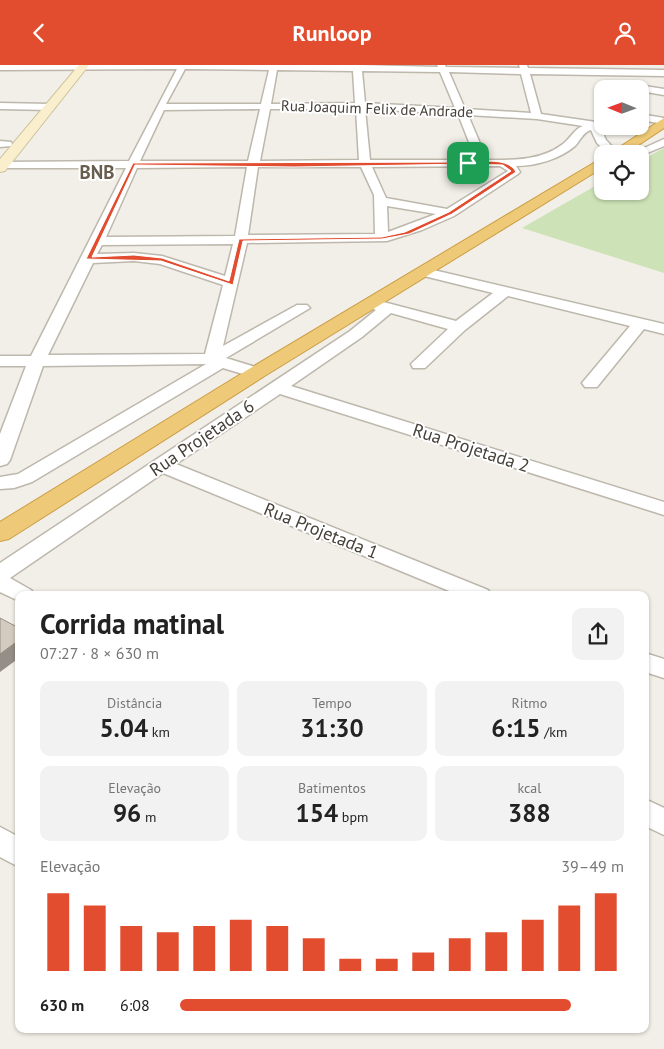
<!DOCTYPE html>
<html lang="pt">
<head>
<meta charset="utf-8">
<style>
  :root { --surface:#fff; --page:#f2f2f2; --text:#222; --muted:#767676; --accent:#e34d2f }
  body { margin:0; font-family:"PT Sans",sans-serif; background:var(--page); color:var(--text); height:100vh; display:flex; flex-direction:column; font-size:19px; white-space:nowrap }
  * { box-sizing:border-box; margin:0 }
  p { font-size:16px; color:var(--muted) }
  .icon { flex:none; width:28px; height:28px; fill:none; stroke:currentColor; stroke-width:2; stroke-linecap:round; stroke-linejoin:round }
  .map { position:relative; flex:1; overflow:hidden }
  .drawer { position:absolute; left:15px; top:526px; width:634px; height:442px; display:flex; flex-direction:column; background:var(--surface); border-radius:10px; box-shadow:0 1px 4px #0004 }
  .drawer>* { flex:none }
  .needle { width:32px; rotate:271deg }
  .buttons { position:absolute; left:594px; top:15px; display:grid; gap:10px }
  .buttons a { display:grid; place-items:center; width:55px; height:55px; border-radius:10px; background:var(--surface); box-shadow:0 1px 4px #0004; font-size:25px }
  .pin { position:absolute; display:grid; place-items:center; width:42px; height:42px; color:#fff; margin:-21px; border-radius:10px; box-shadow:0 2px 8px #0006 }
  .round { display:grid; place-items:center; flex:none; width:52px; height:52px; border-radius:10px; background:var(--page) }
  .head { display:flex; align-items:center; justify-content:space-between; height:85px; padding:0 25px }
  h1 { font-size:28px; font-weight:600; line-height:38px }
  .stats { display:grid; grid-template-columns:repeat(3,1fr); gap:8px; height:85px; padding:5px 25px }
  .stats div { display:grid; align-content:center; border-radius:10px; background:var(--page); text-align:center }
  .stats b { font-size:25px; font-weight:600 }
  .stats small { font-size:14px; font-weight:400 }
  .stats p { font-size:14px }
  .chart { height:140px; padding:10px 25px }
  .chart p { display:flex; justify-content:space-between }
  .chart svg { width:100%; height:90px; margin-top:5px; stroke:var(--accent); stroke-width:6 }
  ul { padding:0 25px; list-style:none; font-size:16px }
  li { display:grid; grid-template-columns:80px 60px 1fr; align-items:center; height:38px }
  li i { height:12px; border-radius:6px; background:var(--accent) }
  header { display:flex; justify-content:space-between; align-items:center; height:65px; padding:0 25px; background:var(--accent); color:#fff; font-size:22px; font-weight:600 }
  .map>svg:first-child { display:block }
  .green { fill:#cde2b6 }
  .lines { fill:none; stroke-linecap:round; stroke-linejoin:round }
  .street-casing { stroke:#bdb7ac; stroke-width:3 }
  .secondary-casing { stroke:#cdc19d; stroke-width:2 }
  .highway-casing { stroke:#cc9e48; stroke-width:2 }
  .street { fill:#fff; fill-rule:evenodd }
  .secondary { fill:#f9efcc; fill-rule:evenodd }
  .highway { fill:#eec977; fill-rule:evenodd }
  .shaded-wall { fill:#948e86 }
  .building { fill:#d3cbbf; stroke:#948e86 }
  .route { fill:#e34d2f; stroke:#fff; fill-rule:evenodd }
  .labels { text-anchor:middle; stroke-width:4; stroke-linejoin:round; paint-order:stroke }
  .far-street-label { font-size:15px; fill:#454038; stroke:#fff }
  .street-label { font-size:18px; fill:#454038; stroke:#fff }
  .far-district-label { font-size:19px; font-weight:bold; fill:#675e50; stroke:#fff }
</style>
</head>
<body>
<header><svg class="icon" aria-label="back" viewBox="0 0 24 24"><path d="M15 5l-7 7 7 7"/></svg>Runloop<svg class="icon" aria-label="person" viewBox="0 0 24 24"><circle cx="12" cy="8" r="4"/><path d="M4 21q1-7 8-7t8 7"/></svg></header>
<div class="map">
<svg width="664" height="984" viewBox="0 0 664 984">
  <rect width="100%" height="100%" fill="#f2efe8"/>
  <path class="green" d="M664,83V208L522,163L602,117V126H640V96Z"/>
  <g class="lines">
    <g class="street-casing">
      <g id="street">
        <path d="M0,0H361L438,2L437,0H445L446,2L520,3L519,0H527L528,3L664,5V11L530,9L541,49L596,57L602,55V61L600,62L606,75L619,89H608L597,78L591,65C583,67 580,76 575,81C560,94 536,101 516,101L520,107L518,109L454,151L422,165L387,176L247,178L223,281L297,240H307L310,243L226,293L262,304L265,308L262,312L256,313L223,303L32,417L14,423L0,424V412L18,409L206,299L43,301L10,395L7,399L0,401V369L26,301H0V291H31L126,103H0V97L129,96L177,4L0,5ZM185,4L269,5L261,39H166ZM277,5L353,6L355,38L271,39ZM362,6L440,7L455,43L365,38ZM449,7L521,9L531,48L465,44ZM260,44L248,96H140L164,45ZM270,44H356L359,95L260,96ZM365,44L458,49L476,95H370ZM468,50L537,54L583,61C575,63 570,74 563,79C541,96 513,95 487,95ZM500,101L508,106L447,144L386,133L372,102ZM247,102L235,171L106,172L137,103ZM258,102H361L374,130L375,169L248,170ZM387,141L436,149L388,167ZM233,179L225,211L162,191L134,188L97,189L102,180ZM134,196L160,199L223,220L205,289L48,290L93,198Z"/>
        <path d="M619,17L664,24V30L640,26V24L616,22L614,20Z"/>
        <path d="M0,38L50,39L55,42L50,45L0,44Z"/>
        <path d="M640,49L664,53V59L640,55Z"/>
        <path d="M664,74V81L640,91V89H631Z"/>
        <path d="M0,76L11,77L12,79L11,81L0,82Z"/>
        <path d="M425,203L664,259V269L644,264L597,322H585L582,318L630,261L508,231L465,265L425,303H413L411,299L448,264L391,248L362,272L291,321L664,437V450L280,329L176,399L488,525L492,530H459L163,408L10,513L31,525L35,530H19V536L0,527V498L350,266L376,245L367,242L364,239L367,236L372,234L456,256L493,228L420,210L418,207Z"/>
        <path d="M645,588L664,594V613L645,607Z"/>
        <path d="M645,734L664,743V770L645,761Z"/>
        <path d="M0,762L19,772V802L0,792Z"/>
      </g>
    </g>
    <g class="secondary-casing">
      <path id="secondary" d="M79,0H89L5,106L0,107V94Z"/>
    </g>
    <g class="highway-casing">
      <g id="highway">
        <path d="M664,53V63L625,89H609Z"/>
        <path d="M602,93V103L263,312L9,474L0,476V457L249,304Z"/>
      </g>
    </g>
    <use href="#street" class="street"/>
    <use href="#secondary" class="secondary"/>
    <use href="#highway" class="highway"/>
  </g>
  <path class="shaded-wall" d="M19,575V593L0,607V589Z"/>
  <path class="building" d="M0,553L19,563V575L0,589Z"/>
  <path class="route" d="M468,97C483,97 508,92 516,107L452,149L409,169L382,174L243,176L233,220L161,196L86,194L133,98ZM468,99L503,100L511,106L449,147L405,167L382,172L239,174L229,216L162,193L134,190L92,192L135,100L294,102Z"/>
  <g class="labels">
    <g class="far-street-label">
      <text transform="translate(377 44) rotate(2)" y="5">Rua Joaquim Felix de Andrade</text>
    </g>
    <g class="street-label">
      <text transform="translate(202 373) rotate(-34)" y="6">Rua Projetada 6</text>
      <text transform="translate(471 383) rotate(18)" y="6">Rua Projetada 2</text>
      <text transform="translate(321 466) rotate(22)" y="6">Rua Projetada 1</text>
    </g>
    <g class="far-district-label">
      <text x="97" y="114">BNB</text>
    </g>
  </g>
</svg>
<div class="buttons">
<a><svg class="needle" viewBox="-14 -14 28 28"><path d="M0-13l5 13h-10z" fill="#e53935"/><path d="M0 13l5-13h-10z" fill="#767676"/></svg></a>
<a><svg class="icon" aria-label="locate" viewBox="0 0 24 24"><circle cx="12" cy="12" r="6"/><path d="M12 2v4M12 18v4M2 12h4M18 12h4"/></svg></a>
</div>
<div class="pin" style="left:468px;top:98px;background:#1e9e55"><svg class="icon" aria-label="arrive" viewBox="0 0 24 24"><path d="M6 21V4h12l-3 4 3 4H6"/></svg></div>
<section class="drawer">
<div class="head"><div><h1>Corrida matinal</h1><p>07:27 · 8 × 630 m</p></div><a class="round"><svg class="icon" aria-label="share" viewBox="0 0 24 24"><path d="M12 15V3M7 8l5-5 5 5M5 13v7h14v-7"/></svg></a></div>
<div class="stats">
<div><p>Distância</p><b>5.04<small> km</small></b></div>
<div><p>Tempo</p><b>31:30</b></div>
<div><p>Ritmo</p><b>6:15<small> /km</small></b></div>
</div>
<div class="stats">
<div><p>Elevação</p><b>96<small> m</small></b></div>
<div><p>Batimentos</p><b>154<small> bpm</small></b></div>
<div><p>kcal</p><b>388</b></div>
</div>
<div class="chart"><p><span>Elevação</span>39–49 m</p>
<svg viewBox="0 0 160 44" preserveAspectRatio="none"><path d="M5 44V6M15 44V12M25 44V22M35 44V25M45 44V22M55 44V19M65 44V22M75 44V28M85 44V38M95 44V38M105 44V35M115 44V28M125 44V25M135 44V19M145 44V12M155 44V6"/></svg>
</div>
<ul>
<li><b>630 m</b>6:08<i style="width:88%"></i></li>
</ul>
</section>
</div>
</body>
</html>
